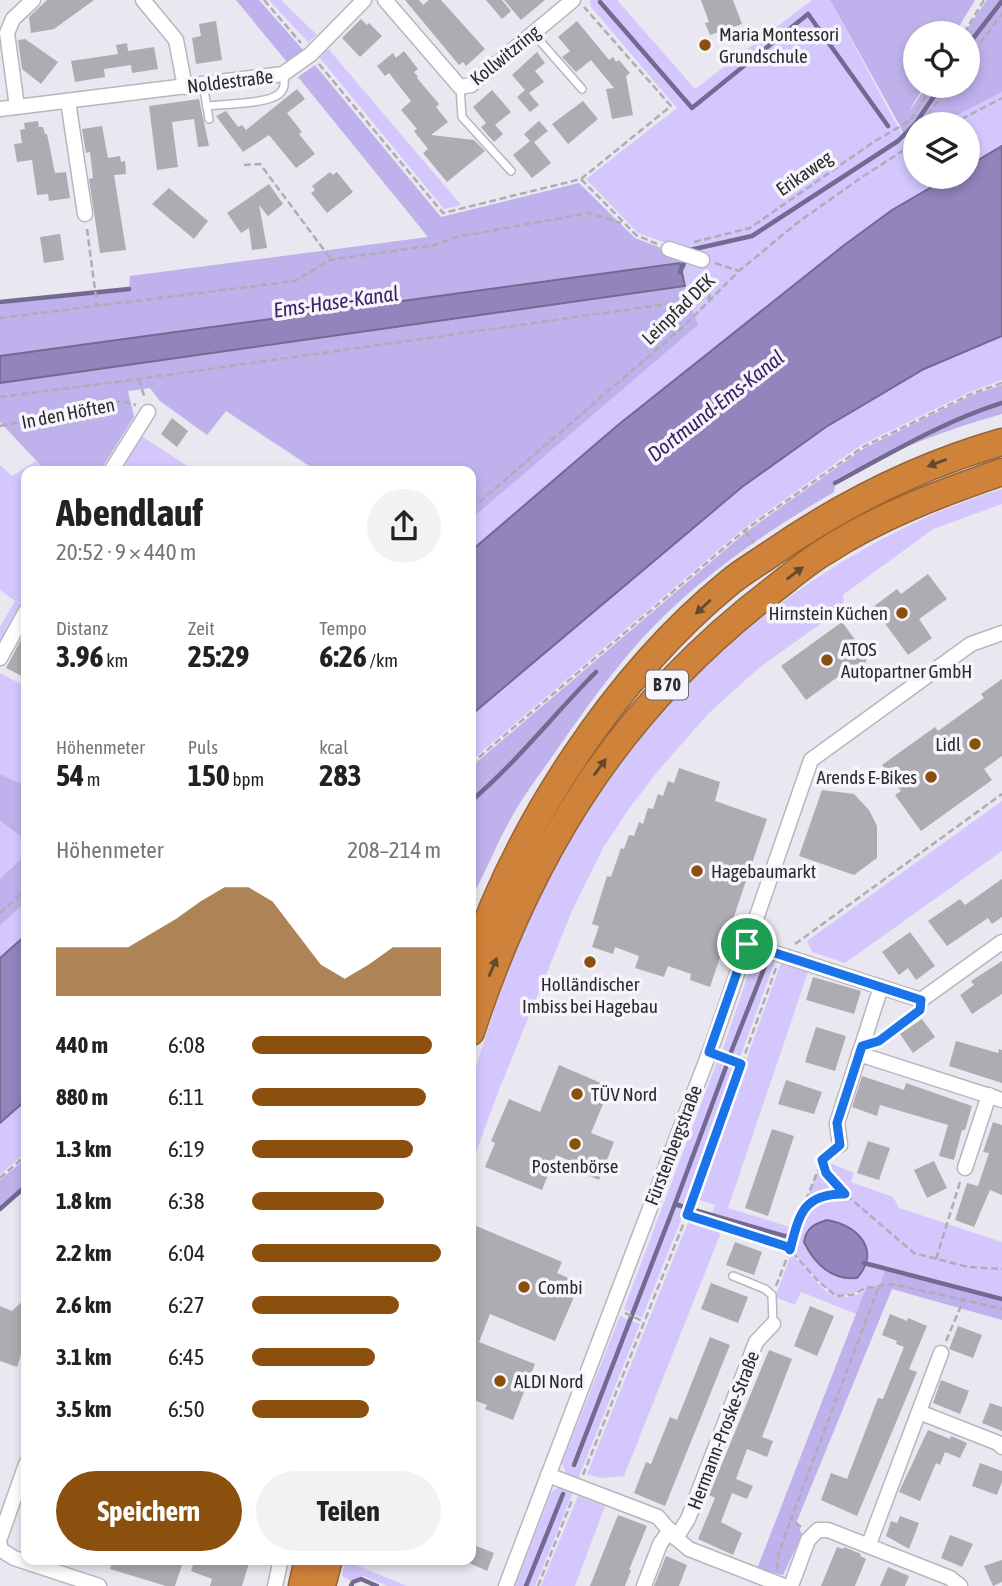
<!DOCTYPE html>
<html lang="de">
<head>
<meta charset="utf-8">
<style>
  :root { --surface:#fff; --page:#f2f2f2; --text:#222; --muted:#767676; --accent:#8c500e }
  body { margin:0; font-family:"Asap Condensed",sans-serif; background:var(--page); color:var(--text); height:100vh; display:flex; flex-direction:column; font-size:26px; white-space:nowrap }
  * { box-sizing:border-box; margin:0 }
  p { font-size:23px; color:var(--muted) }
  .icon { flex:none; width:38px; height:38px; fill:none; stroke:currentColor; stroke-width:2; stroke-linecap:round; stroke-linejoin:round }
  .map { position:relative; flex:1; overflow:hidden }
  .drawer { position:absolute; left:21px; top:466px; width:455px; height:1099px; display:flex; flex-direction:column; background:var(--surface); border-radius:14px; box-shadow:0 4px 10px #0003 }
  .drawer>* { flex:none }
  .tools { position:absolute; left:903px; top:21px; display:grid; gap:14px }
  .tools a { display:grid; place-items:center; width:77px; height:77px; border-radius:50%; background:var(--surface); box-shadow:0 4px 10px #0003; font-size:35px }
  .pin { position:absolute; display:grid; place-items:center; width:60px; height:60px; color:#fff; margin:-30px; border:4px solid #fff; border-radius:50%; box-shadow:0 2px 7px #0007 }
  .round { display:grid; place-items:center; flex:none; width:74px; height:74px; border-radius:37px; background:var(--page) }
  .headline { display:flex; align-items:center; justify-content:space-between; height:119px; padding:0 35px }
  h1 { font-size:38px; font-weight:700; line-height:52px }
  .figures { display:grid; grid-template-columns:repeat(3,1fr); gap:10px; height:119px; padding:7px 35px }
  .figures div { display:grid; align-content:center }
  .figures b { font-size:30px; font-weight:700 }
  .figures small { font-size:19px; font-weight:400 }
  .figures p { font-size:19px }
  .chart { height:196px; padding:14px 35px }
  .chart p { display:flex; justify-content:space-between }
  .chart svg { width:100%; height:126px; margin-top:7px; fill:var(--accent); opacity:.7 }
  .button { display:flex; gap:14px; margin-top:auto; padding:14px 35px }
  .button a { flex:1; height:80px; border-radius:42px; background:var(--accent); color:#fff; font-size:28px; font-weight:700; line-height:80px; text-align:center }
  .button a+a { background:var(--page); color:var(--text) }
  ul { padding:0 35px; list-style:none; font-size:23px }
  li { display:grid; grid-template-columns:112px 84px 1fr; align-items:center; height:52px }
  li i { height:18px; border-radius:9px; background:var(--accent) }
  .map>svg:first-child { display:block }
  .green { fill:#d3c7fd }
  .forest { fill:#beb1ec }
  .water { fill:#9284bc; stroke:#736991; stroke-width:2 }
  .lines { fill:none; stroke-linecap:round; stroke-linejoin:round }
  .stream { stroke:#736991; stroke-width:4.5 }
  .building { fill:#adacb3 }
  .lane-casing { stroke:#b7b6bd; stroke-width:10 }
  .street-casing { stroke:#b7b6bd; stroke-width:17 }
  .highway-casing { stroke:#966435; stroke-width:29 }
  .path { stroke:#aeadb3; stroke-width:2.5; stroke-dasharray:7 3.5; stroke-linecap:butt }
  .lane { stroke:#fff; stroke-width:7 }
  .street { stroke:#fff; stroke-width:14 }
  .highway { stroke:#cf8239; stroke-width:26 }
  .oneway { fill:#644931 }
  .route-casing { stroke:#fff; stroke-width:14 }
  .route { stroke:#1a73e8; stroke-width:9 }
  .poi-dot { fill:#8c500e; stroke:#f6f5fc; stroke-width:2.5 }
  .labels { text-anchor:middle; stroke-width:7; stroke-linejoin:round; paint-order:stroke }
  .shield { fill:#f6f5fc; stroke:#68686b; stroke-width:2 }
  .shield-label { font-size:18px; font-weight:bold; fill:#2b2b2d }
  .poi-label { font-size:19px; fill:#2b2b2d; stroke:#f6f5fc; text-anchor:start }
  .street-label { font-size:19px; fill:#2b2b2d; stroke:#f6f5fc }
  .water-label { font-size:21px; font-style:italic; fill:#392265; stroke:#f6f5fc }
</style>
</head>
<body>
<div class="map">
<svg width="1002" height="1586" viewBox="0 0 1002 1586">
  <rect width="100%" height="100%" fill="#e9e7ef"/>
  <g class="green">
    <path d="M269,0H281L317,35L308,42Z"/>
    <path d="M590,0H617L695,89L812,0H830L906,142L915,137V177H949L892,210L843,246L618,425L471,551V519L698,325L680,263L666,243L638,233L586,179L677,108L591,7Z"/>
    <path d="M325,45L461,205L444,209L320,58Z"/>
    <path d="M1002,92V146L968,166V124H940Z"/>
    <path d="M1002,336V380L970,392L861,445L743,529L471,761V715L742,487L826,427L924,369Z"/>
    <path d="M140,435L195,471H118Z"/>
    <path d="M36,461L46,471H26V601L0,647V627L15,601L0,590V465L12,476Z"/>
    <path d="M1002,489V504L933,529L843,595L844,607L760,667L709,713L657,772L628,810L603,848L572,911L500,1087L471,1166C471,1140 468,1112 471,1087C472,1075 478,1063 481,1051C490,1024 498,997 508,971C541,885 589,801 648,729C735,623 869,529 1002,489Z"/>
    <path d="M0,673L26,687V786L0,774Z"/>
    <path d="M1002,801V851L845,963L812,952L807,941Z"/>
    <path d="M0,821L26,840V854L0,879Z"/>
    <path d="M26,902V935L0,958V925Z"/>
    <path d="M765,957L775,961L739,1060L721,1054L752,964L760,958Z"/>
    <path d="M781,963L808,972L728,1208L793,1228L788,1244L710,1219L715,1205L696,1199Z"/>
    <path d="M718,1059L736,1066L688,1202L642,1318L624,1309Z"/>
    <path d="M26,1100V1152L0,1175V1123Z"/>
    <path d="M822,1160L854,1173L851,1182L893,1197L899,1208L1002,1242V1299L886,1269L879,1286C864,1289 852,1295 836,1296L819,1282L790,1250L801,1213Z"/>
    <path d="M689,1220L722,1230L624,1476L601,1478L587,1474Z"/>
    <path d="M791,1255C819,1275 823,1312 865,1291L856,1314L801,1292L795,1305L775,1297Z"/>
    <path d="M620,1316L640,1324L578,1479L567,1475L562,1463Z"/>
    <path d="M559,1486L574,1490L535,1586H515L551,1493Z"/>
    <path d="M578,1496L605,1506L575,1586H541Z"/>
    <path d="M345,1559H357L356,1565L407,1586H388L363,1576L351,1581L342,1576Z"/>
  </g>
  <g class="forest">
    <path d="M236,0H259L304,51L287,62Z"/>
    <path d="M830,0H975L955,33H915V86H924L908,113L927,86H968V33H964L987,0H1002V92L940,124H915V137L906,142L900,126Z"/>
    <path d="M315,65L441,217L579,183L635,238L672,252L680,263L0,357V304L129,289L130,276L428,237L298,77Z"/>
    <path d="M685,286L698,325L471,519V471H317L226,411L207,435L160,401L150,388L128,391L134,417L100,471H46L0,422V383Z"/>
    <path d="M1002,385V414C945,430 888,452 836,479L834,492C758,536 682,589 626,657C601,687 578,719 556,751C540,774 522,797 509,822C495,847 485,874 471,898V767L746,532L863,449L972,395Z"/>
    <path d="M0,774L26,786V840L0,821Z"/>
    <path d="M26,854V902L0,925V879Z"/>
    <path d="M26,1158V1186L0,1209V1180Z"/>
    <path d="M886,1269L1002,1299V1320L892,1289L797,1521L802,1535L783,1575L757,1569L866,1288L879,1286Z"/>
  </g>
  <g class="water">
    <path d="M1002,146V336L924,369L826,427L742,487L471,715V551L618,425L843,246L892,210L949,177H968V166Z"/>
    <path d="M680,263L685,286L0,383V356Z"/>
    <path d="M26,935V1100L0,1123V958Z"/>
    <path d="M827,1220C857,1225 882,1250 857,1278C832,1281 814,1263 804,1242C806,1228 814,1224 827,1220Z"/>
  </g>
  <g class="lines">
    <g class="stream">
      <path d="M600,2L692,108L808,14L888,126"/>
      <path d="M968,45L1002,1"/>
      <path d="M915,124L941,86"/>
      <path d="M680,272L690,250L752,236L898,141L915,124"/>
      <path d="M0,302L129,289"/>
      <path d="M835,483C889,454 944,421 1002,403"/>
      <path d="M471,801C517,762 554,714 596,672"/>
      <path d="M731,1052L769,956"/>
      <path d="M675,1204L726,1067"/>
      <path d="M0,1209L26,1186"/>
      <path d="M694,1210L788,1237"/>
      <path d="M864,1263L1002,1299"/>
      <path d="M574,1465L675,1204L684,1207"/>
      <path d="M351,1586L353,1582L361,1579L377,1586"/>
      <path d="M526,1586L563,1494"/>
    </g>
  </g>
  <g class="building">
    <path d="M47,0H94L54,29L31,33L29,17Z"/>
    <path d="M405,0H419L423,5L429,0H441L485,49L466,66L463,62L459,65Z"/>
    <path d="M486,0H502L511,11L502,19Z"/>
    <path d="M504,0H545L521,20Z"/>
    <path d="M701,0H733L742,24L710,35L705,23L709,22Z"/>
    <path d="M361,19L367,25L369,23L382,36L360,57L342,38Z"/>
    <path d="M216,21L222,60L196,64L192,38L201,36L199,24Z"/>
    <path d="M577,21L609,60L613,57L616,62L619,60L630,73L626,76L633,115L612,119L606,89L614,88L591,60L576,72L562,57L570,51L558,37Z"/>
    <path d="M25,39L58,62L41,84L22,69L18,40Z"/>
    <path d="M127,43L128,51L154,47L158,69L132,73L131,65L104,69L105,77L75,82L71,61L118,54L116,45Z"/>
    <path d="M404,51L418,69L414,72L418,77L417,78L439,104L436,107L448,122L431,135L474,140L485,151L447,182L423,153L428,149L414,131L417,129L401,110L411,101L389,73L385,76L377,66L393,53L396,58Z"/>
    <path d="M537,52L545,63L535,71L544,82L529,93L539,105L530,112L517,97L525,90L512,75Z"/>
    <path d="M297,89L305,99L287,113L302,132L299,134L315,154L296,168L269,135L243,152L216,116L226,111L238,127L242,125L246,130Z"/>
    <path d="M492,90L511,112L495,125L503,134L494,142L481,127L486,123L473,107Z"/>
    <path d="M199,99L209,146L198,147L194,119L172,122L178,167L157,170L149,106Z"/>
    <path d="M583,101L598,119L568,144L552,124Z"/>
    <path d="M38,121L39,127H43L45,134H47L55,173L66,172L70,198L49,201L48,194L37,195L32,160L17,162L14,144L22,143L20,130L25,129L24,123Z"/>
    <path d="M539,121L548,131L534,142L551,163L532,178L513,155L530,141L524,134Z"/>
    <path d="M102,126L108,158L120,156L121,162L125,161L126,174L114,175L126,250L100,253L89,179L93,178L90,152L86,153L82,129Z"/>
    <path d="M330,172L333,175L337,172L353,192L327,213L311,193L315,190L312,186Z"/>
    <path d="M269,184L283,204L268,216L259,205L267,248L252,250L249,228L241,233L227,213Z"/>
    <path d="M169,188L208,221L194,239L152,204Z"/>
    <path d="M60,234L64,260L44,263L40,237Z"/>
    <path d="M172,418L188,431L177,447L161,434Z"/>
    <path d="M928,574L947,599L919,619L932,638L908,655L873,607L897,589L901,594Z"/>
    <path d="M842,622L867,656L865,665L854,672L846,671L806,700L781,666Z"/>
    <path d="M26,630V678L6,668Z"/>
    <path d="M1002,679V756L984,769L992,780L921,831L895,795L901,791L882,765L935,727L938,731L984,698L981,694Z"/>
    <path d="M679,768L720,782L715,801L767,819L710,987L690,980L691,974L668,966L664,977L635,968L639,956L615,947L613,954L592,947L599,926L592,924L607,876L611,877L621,848L624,849L629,835L634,836L639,822L643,824L648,808L653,809L658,794L663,796L668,781L674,783Z"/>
    <path d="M822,790L854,794L869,810L877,826V858L854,875L799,856Z"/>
    <path d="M1002,879V917L992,924L988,918L947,946L928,921L960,899L965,905Z"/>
    <path d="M910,932L935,966L916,980L908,968L899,975L882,952Z"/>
    <path d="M1002,961V994L972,1014L960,995L974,985L971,981Z"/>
    <path d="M813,977L861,991L854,1014L806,1000Z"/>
    <path d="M922,1019L935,1037L913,1053L900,1034Z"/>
    <path d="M816,1027L846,1036L835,1071L805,1062Z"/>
    <path d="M956,1041L998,1053L999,1049L1002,1050V1083L949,1066Z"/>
    <path d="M559,1065L610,1087L591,1133L614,1142L599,1180L577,1171L579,1165L556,1155L542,1190L485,1167L495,1143L491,1141L509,1099L540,1112Z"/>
    <path d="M862,1076L904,1090L906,1083L972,1106L965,1130H962L954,1160L939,1156L948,1125L880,1105L877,1116L852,1107Z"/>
    <path d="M786,1080L822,1092L814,1114L778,1104Z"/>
    <path d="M993,1122L1002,1125V1195L990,1190L974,1227L955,1220L967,1183L978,1186L989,1153L983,1152Z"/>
    <path d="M772,1129L794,1136L768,1216L745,1208Z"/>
    <path d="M868,1141L890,1148L879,1180L857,1173Z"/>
    <path d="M934,1161L947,1188L927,1198L914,1170Z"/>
    <path d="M474,1225L562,1262L557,1273L580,1283L555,1341L490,1314L479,1342L535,1364L513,1420L485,1409L487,1405L471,1399V1233Z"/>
    <path d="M735,1242L762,1252L754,1275L726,1265Z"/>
    <path d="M711,1283L748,1297L738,1323L701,1309Z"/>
    <path d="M26,1298V1339L17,1367L0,1361V1306L12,1311Z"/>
    <path d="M810,1306L834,1316L817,1356L794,1346Z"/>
    <path d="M890,1314L907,1321L908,1318L927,1326L909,1369L917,1372L857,1516L821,1500L831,1473L847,1479L878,1398L883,1399L904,1347L896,1344L897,1341L882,1335Z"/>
    <path d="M958,1326L982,1335L973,1358L949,1349Z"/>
    <path d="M710,1337L730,1345L665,1506L634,1493L646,1462L651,1464L670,1417L677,1420Z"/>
    <path d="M769,1350L792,1359L762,1437L773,1441L767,1457L747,1449L736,1479L753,1486L747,1499L732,1493L721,1522L742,1533L733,1555L698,1539L715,1498L709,1495Z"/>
    <path d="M941,1380L969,1391L960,1414L933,1403Z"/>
    <path d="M990,1403L1002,1407V1431L982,1423Z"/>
    <path d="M928,1430L950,1439L951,1436L967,1443L960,1458L945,1452L940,1465L936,1463L920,1501L899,1492Z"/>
    <path d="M980,1463L1002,1471V1482L997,1495L972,1486Z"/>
    <path d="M618,1515L647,1526L629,1570H631L625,1586H590Z"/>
    <path d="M900,1516L919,1523L909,1549L886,1536L891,1521L897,1523Z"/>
    <path d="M950,1535L973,1544L962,1567L941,1558Z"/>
    <path d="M474,1545L494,1553L487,1571L467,1562L471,1559Z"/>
    <path d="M837,1547L843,1549L844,1547L861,1554L860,1556L866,1559L855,1586H821Z"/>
    <path d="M666,1556L687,1565L679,1586H654Z"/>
    <path d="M113,1559H173L183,1562L175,1586H166L110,1569Z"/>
    <path d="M195,1559H236L249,1563L242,1586H210L212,1579L191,1571Z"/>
    <path d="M1002,1560V1582L993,1586L984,1566Z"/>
    <path d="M888,1567L909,1576L905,1586H880Z"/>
  </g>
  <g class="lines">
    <g class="lane-casing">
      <g id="lane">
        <path d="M533,33L582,89"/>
        <path d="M203,84L209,119"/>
        <path d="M460,87L462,117L511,171"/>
        <path d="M207,106C223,104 267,104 279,94C285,89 285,81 283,74"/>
        <path d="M733,1276L765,1289L772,1295L773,1324"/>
      </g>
    </g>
    <g class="street-casing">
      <g id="street">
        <path d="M143,0L176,40L185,87"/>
        <path d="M385,0L460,87L471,85L573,0"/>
        <path d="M68,101L85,214"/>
        <path d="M17,107L7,33L13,19L33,0"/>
        <path d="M0,109L283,74L311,54L364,0"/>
        <path d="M669,249L702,260"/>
        <path d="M111,471L148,412"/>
        <path d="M0,658L26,611"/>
        <path d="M747,944L921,1000L1002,942"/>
        <path d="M859,1054L1002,1100"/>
        <path d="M840,1145L837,1123L881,987"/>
        <path d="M965,1168L989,1095"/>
        <path d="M919,1412L998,1443L1002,1447"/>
        <path d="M548,1475L658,1517L676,1538L689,1549L784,1586"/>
        <path d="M0,1538L26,1464"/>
        <path d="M676,1538L688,1519L756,1342L773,1324"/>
        <path d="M869,1544L941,1353"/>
        <path d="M0,1545L1,1550L14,1558L99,1586"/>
        <path d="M275,1586L281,1559"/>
        <path d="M506,1586L713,1043L811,760L971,644L1002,633"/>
        <path d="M644,1586L660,1544L670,1530"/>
        <path d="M791,1586L808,1540L818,1530H828L950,1578L960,1586"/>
      </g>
    </g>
    <g class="highway-casing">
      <g id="highway">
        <path d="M471,965C518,825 615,676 730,582C742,572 756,564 769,555C841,505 918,466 1002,442"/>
        <path d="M471,1032C530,851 621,706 773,590C790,577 806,563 824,552C879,516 941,493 1002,472"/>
        <path d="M302,1586L308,1559"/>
        <path d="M322,1586L329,1559"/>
      </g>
    </g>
    <g class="path">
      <path d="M264,0L301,43"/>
      <path d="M964,33L984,0"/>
      <path d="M968,60L1002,14"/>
      <path d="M319,64L443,213L581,179L636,235L657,244"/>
      <path d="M921,124L949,86"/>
      <path d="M952,124L1002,98"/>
      <path d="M903,149L915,132"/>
      <path d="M244,165L260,164L330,258"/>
      <path d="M581,179L671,106L584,7"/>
      <path d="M87,229L97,305"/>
      <path d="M694,242L750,228L872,143L911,120L932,86"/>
      <path d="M715,263L739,271"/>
      <path d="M0,318L295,281L330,260L435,245L457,237L589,213L621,223"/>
      <path d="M139,379L145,399"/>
      <path d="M0,397L139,379L710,298L705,274"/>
      <path d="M0,426L121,401L136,405"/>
      <path d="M471,509L685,325L739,271L797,223L862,177L915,143"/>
      <path d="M745,531L754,543"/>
      <path d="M471,764L745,530L863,447L971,394L1002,383"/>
      <path d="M0,913L26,890"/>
      <path d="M795,944L1002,794"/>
      <path d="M878,1041L915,1014"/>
      <path d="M721,1057L741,1064"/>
      <path d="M822,1160L826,1173L845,1194"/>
      <path d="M0,1178L26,1155"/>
      <path d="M802,1210L823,1158L829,1153"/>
      <path d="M687,1215L788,1247L790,1250C799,1215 804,1193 845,1194L914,1253L968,1267L1002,1269"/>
      <path d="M936,1259L960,1182"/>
      <path d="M776,1286L790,1250L819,1282L836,1296L852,1295L866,1288L894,1284L1002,1309"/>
      <path d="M625,1313L644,1322"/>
      <path d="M946,1341L964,1299"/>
      <path d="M583,1475L687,1215L776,968"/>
      <path d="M801,1527L791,1519L879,1286"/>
      <path d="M777,1569L779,1552L791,1519"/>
      <path d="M538,1586L572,1500"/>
    </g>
    <use href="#lane" class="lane"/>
    <use href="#street" class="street"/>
    <use href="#highway" class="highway"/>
  </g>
  <defs><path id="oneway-solid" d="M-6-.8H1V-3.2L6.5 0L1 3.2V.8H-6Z" transform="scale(1.75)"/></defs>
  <g class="oneway">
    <use href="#oneway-solid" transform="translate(937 463) rotate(159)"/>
    <use href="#oneway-solid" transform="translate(795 573) rotate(-37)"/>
    <use href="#oneway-solid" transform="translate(703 607) rotate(137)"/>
    <use href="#oneway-solid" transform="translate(600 767) rotate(-54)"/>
    <use href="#oneway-solid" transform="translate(493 967) rotate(-67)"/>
  </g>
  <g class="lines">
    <g class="route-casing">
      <path id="route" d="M747,944L921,1000L920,1010L879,1041L862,1046L837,1123L840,1145L822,1160L826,1173L845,1194C803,1193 799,1215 790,1250L788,1247L687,1215L741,1064L709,1052Z"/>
    </g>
    <use href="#route" class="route"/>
  </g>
  <g class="poi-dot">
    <circle cx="705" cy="45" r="7"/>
    <circle cx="902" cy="613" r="7"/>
    <circle cx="827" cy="660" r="7"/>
    <circle cx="975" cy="744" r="7"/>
    <circle cx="931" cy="777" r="7"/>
    <circle cx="697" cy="871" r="7"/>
    <circle cx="590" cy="962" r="7"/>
    <circle cx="577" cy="1094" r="7"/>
    <circle cx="575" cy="1144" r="7"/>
    <circle cx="524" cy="1287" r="7"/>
    <circle cx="500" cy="1381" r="7"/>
  </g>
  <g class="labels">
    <rect class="shield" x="646" y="670.5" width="42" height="29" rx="5"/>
    <g class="shield-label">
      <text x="667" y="691">B 70</text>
    </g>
    <g class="poi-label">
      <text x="719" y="41">Maria Montessori<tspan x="719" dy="22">Grundschule</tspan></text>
      <text x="888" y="620" text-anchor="end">Hirnstein Küchen</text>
      <text x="841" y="656">ATOS<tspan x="841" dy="22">Autopartner GmbH</tspan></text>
      <text x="961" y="751" text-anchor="end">Lidl</text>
      <text x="917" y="784" text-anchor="end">Arends E-Bikes</text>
      <text x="711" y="878">Hagebaumarkt</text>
      <text x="590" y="991" text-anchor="middle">Holländischer<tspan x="590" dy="22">Imbiss bei Hagebau</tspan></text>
      <text x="591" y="1101">TÜV Nord</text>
      <text x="575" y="1173" text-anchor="middle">Postenbörse</text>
      <text x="538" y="1294">Combi</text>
      <text x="514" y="1388">ALDI Nord</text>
    </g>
    <g class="street-label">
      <text transform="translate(505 55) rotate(-39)" y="7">Kollwitzring</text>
      <text transform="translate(230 81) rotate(-7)" y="7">Noldestraße</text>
      <text transform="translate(804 173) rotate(-35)" y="7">Erikaweg</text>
      <text transform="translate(678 309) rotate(-44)" y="7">Leinpfad DEK</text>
      <text transform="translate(68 413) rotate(-11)" y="7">In den Höften</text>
      <text transform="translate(673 1145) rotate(-69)" y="7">Fürstenbergstraße</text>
      <text transform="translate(723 1430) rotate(-69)" y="7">Hermann-Proske-Straße</text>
    </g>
    <g class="water-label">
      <text transform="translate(336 302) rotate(-8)" y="7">Ems-Hase-Kanal</text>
      <text transform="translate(716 406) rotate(-38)" y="7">Dortmund-Ems-Kanal</text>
    </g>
  </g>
</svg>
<div class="tools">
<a><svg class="icon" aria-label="locate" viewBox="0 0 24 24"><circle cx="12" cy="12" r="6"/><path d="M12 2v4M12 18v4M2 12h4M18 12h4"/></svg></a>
<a><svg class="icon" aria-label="layers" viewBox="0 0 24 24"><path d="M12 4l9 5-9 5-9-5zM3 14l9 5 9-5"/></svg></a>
</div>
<div class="pin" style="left:747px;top:944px;background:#1e9e55"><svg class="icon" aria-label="arrive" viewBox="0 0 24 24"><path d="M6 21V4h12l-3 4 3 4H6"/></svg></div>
<section class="drawer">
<div class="headline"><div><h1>Abendlauf</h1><p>20:52 · 9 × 440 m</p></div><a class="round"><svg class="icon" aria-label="share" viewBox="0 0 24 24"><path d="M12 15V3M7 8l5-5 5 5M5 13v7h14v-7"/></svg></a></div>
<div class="figures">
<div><p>Distanz</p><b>3.96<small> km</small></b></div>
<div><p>Zeit</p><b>25:29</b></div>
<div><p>Tempo</p><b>6:26<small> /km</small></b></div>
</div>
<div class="figures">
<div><p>Höhenmeter</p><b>54<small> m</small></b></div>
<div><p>Puls</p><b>150<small> bpm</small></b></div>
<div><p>kcal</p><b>283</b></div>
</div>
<div class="chart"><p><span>Höhenmeter</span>208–214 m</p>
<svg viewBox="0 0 160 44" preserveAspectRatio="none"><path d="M0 44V27L10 27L20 27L30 27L40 22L50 17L60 11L70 6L80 6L90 11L100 22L110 33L120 38L130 33L140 27L150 27L160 27V44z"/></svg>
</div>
<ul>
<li><b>440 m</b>6:08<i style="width:95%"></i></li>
<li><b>880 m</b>6:11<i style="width:92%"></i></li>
<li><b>1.3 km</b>6:19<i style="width:85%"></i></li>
<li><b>1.8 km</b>6:38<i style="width:70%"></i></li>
<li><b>2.2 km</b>6:04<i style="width:100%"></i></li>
<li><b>2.6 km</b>6:27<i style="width:78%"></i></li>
<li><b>3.1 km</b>6:45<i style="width:65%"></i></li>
<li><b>3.5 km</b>6:50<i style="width:62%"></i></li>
</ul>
<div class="button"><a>Speichern</a><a>Teilen</a></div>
</section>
</div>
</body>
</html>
